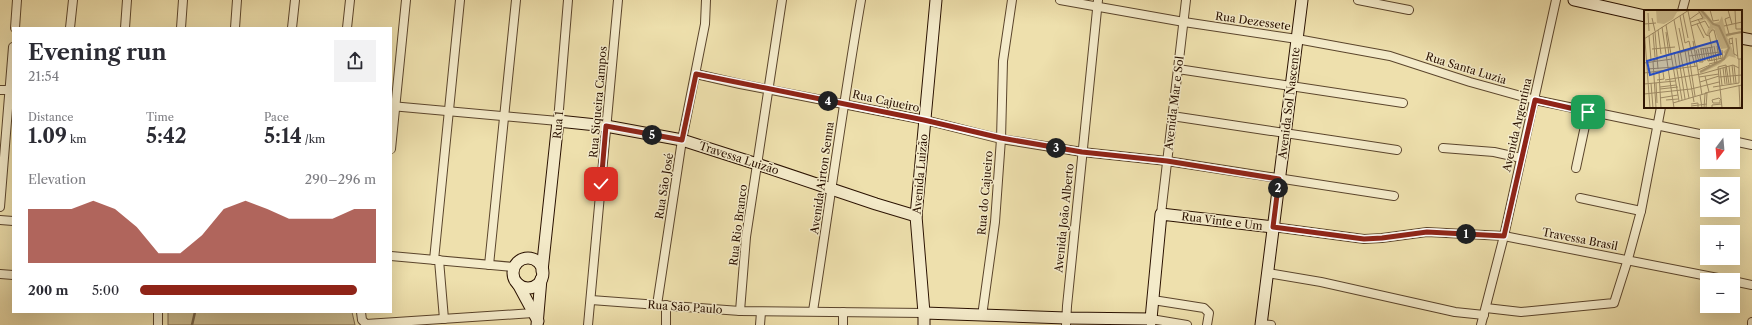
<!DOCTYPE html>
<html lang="en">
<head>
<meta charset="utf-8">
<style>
  :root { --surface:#fff; --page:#f2f2f3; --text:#2b2b33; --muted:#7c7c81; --accent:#8f2418 }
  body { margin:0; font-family:"Libre Caslon Text",serif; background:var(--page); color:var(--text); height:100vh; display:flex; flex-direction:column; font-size:15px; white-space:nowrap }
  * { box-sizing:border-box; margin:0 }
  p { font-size:13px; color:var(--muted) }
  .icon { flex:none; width:22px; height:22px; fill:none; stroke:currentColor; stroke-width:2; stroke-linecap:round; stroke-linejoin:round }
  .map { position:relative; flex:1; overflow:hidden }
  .side { position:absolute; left:12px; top:27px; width:380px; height:286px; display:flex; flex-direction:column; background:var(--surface); border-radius:0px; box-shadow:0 4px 16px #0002 }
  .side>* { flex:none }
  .needle { width:26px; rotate:196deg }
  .controls { position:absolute; left:1700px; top:129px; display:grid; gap:8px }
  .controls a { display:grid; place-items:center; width:40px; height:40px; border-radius:0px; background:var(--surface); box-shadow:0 4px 16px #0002; font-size:20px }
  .pin { position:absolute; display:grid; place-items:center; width:34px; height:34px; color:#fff; margin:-17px; border-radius:8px; box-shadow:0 2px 6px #0006 }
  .km { position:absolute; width:20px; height:20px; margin:-10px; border-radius:50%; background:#222; color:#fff; font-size:11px; line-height:20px; text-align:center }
  .round { display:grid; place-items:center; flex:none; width:42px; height:42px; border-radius:0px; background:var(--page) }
  .summary { display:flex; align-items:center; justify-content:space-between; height:68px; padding:0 16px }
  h1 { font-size:22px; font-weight:800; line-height:30px }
  .figures { display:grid; grid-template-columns:repeat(3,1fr); gap:6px; height:68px; padding:4px 16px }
  .figures div { display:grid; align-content:center }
  .figures b { font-size:20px; font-weight:800 }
  .figures small { font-size:11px; font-weight:400 }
  .figures p { font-size:11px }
  .chart { height:112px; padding:8px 16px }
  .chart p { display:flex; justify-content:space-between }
  .chart svg { width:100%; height:72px; margin-top:4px; fill:var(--accent); opacity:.7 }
  ul { padding:0 16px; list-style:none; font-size:13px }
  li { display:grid; grid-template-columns:64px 48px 1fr; align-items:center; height:30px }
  li i { height:10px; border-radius:5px; background:var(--accent) }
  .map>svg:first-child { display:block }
  .green { fill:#cdbd90; stroke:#7c6748 }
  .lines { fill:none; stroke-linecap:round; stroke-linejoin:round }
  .stream { stroke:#776345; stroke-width:2.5 }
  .street-casing { stroke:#5b452c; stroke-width:10 }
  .secondary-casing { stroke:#2a1101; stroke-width:13 }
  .street { stroke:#f4ebca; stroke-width:8 }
  .secondary { stroke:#f4ebca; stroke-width:11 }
  .route-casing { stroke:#fff; stroke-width:8 }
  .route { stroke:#8f2418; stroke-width:5 }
  .labels { text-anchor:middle; stroke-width:3; stroke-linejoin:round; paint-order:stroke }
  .street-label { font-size:11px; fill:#2a1101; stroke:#f4ebca }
  .inset-river { fill:none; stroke:#ab9a73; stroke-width:2 }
  .inset-road { fill:none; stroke:#a08d68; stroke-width:1 }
  .view { fill:#1d4ed8; fill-opacity:0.15; stroke:#1d4ed8; stroke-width:2 }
  .inset-edge { fill:none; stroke:#2a1101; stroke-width:2 }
</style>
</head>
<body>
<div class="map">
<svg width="1752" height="325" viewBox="0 0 1752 325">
  <rect width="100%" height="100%" fill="#eee0ad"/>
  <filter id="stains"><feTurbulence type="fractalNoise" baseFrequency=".005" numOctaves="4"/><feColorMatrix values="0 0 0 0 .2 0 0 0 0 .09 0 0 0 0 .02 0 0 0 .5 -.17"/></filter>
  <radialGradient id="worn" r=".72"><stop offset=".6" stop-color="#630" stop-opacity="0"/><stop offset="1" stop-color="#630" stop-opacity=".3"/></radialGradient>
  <path class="green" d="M168,312H352L355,325H168Z"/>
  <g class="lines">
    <path class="stream" d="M192,325L195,312"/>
    <g class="street-casing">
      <g id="street">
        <path d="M1060,0L1184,22L1297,39L1390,56L1470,82L1535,100L1709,136"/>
        <path d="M1358,0L1409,10"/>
        <path d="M1682,11L1685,0"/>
        <path d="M15,28L17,0"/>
        <path d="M70,28L73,0"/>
        <path d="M125,28L127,0"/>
        <path d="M181,28L183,0"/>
        <path d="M235,28L237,0"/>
        <path d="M292,28L295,0"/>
        <path d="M347,28L350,0"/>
        <path d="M1178,69L1403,103"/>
        <path d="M696,74L740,84L925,120L1001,139L1082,152L1167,161L1394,196"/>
        <path d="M0,90H9"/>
        <path d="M391,106L558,121L568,0"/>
        <path d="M1172,116L1397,150"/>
        <path d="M1733,141L1752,145"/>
        <path d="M1443,148L1494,152L1521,158"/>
        <path d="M391,149L406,0"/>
        <path d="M1576,168L1588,112"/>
        <path d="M1580,198L1641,211"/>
        <path d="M0,207L13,47"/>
        <path d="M1161,214L1186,0"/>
        <path d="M0,220L13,221"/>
        <path d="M1273,227L1364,239L1382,238L1427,232L1504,236L1728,280"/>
        <path d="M391,256L514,267"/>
        <path d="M434,260L460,0"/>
        <path d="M439,260L444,319"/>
        <path d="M489,265L516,0"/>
        <path d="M1268,273L1321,282L1455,312L1484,315"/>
        <path d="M0,274L13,275"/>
        <path d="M1733,281L1752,285"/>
        <path d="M591,300L740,311L924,313"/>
        <path d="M1153,300L1204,308L1209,313L1207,325"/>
        <path d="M657,305L682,140L705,24L706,0"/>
        <path d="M1486,308L1521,312L1614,303L1628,259L1641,211L1661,107"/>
        <path d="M740,311L746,237L782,0"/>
        <path d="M813,311C829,208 843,104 861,0"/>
        <path d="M361,312L362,320L366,324L533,313"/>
        <path d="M982,316L995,222L1001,139L1003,61L1012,0"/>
        <path d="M1261,324L1271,325"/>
        <path d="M158,325V312"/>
        <path d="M588,325L618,0"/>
        <path d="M666,325V305"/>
        <path d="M760,325L761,312"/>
        <path d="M843,325V312"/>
        <path d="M1066,325L1067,306L1098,0"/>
        <path d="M1151,325V319L1187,325"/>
        <path d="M1481,325L1504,236L1556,0"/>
        <path d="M1752,325V322"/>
      </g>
    </g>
    <g class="secondary-casing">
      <g id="secondary">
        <path d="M1574,0L1645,16"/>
        <path d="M1741,38L1752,40"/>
        <circle cx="528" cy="273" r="15"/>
        <path d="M542,271L558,121L606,126L682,140L757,164L876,204L916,216"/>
        <path d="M518,284L538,321"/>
        <path d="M924,313L1066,318L1151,319L1161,214L1273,227"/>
        <path d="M537,325L541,279"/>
        <path d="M924,325V313L916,216L936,0"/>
        <path d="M1261,325L1302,0"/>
      </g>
    </g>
    <use href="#street" class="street"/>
    <use href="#secondary" class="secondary"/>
  </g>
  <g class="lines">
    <g class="route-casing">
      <path id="route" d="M601,184L606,126L682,140L696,74L924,120L1001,138L1082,152L1167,161L1279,179L1273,227L1364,239L1382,238L1427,232L1504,236L1535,100L1588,112"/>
    </g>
    <use href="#route" class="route"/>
  </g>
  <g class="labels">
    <g class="street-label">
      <text transform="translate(1253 21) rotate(8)" y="4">Rua Dezessete</text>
      <text transform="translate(1466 68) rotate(17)" y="4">Rua Santa Luzia</text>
      <text transform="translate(886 101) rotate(12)" y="4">Rua Cajueiro</text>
      <text transform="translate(598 102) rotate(-85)" y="4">Rua Siqueira Campos</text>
      <text transform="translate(1174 103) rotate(-83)" y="4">Avenida Mar e Sol</text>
      <text transform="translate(1289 103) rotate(-83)" y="4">Avenida Sol Nascente</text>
      <text transform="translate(558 125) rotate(-85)" y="4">Rua 1</text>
      <text transform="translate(1517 125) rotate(-77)" y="4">Avenida Argentina</text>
      <text transform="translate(739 158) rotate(18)" y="4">Travessa Luizão</text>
      <text transform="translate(920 174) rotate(-85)" y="4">Avenida Luizão</text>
      <text transform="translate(822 178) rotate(-82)" y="4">Avenida Airton Senna</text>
      <text transform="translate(664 186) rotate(-81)" y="4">Rua São José</text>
      <text transform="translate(985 193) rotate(-85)" y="4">Rua do Cajueiro</text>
      <text transform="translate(1064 218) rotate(-84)" y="4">Avenida João Alberto</text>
      <text transform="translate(1222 221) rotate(7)" y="4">Rua Vinte e Um</text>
      <text transform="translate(738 225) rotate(-83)" y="4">Rua Rio Branco</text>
      <text transform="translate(1580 239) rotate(11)" y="4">Travessa Brasil</text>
      <text transform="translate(685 307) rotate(4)" y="4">Rua São Paulo</text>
    </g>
  </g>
  <g transform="translate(1644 10)">
    <rect width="98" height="98" fill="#eee0ad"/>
    <path d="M12,0H42L33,2L29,9L20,14L13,13ZM55,0L61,2L70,13L75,12L78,6L82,24L98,21L83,27L92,48L85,46L76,54L56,64L60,59L79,50L81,44L79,42L84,38L77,39L70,18L64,25H62L66,15L62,9L55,11L58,8Z" fill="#cdbd90"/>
    <path class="inset-river" d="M82,25L98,22M56,62L80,49L85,38L75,16L69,14L57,0"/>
    <path class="inset-road" d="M66,0L69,11L75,10M84,0L88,14M91,0L92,19H98M44,1L52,39M4,3L5,21M39,4L44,28M36,6L41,33M8,8L11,21M46,9L56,2M54,9L62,25L65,26M30,10L45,88M47,12L59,8L54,0M0,14L12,13M53,14L60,28M22,15L35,91M47,16L61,11L65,18M80,16L98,12M0,17L6,98M18,17L30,98M35,18L40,41M14,20L17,44M11,22L14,59M22,22L25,45M9,23L11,47M85,24L81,9L86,7M5,26L7,50M88,28L90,44L94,46M92,28L94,49H98M0,29L45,0M49,31L58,85M41,33L45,31L47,40M89,33L86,34L85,29L89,28M73,36L75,49M66,37L68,51M59,38L61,51M61,38L64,51L79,48L78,40M63,38L66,51M8,39L31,37M54,39L57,52M56,39L69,37M44,40L51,86M47,40L51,56M52,40L55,52H59L57,39M41,41L50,92M30,42L38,90M34,43L41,89M35,43L50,39M45,46L76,42M95,49V73M0,53L28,49M71,53L65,24L68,20H70L77,48M65,54L73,52L70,36M88,55L90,73M90,55L92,73M85,56L87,74M81,57L83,74M79,58L81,74M3,59L31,57M76,59L78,75M54,60L66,55M15,62L17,98M0,63L53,56M61,66L65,82M55,67L75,64M75,67L98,65M13,70L20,69L19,62M21,70L57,64L89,55L95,58M56,72L75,66M7,73L9,98M12,73L13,93M0,74L31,71M95,75L96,98M16,77L32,75M69,77L95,73M16,79L34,77M61,83L98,75M0,84L47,79L75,72M56,85L58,98M16,88L34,85M22,90L34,89M76,90V93H69L68,90L75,88L77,90M29,93L63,83L62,98M47,94L54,93V98M47,96L63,94M12,98L9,51L14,49M60,98L61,84M68,98V95L78,94M78,98L74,57L82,55L85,74"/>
    <path class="view" d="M73,31L77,44L6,65L3,51Z"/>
    <rect width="98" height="98" class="inset-edge"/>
  </g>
  <rect width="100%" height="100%" filter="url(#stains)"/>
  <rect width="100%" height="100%" fill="url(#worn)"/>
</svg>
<div class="controls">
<a><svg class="needle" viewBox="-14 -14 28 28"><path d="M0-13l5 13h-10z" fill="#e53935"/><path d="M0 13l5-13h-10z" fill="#7c7c81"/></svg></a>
<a><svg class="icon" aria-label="layers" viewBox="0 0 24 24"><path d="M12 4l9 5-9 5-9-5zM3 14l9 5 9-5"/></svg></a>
<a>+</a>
<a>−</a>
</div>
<div class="pin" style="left:1588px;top:112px;background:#1e9e55"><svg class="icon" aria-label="arrive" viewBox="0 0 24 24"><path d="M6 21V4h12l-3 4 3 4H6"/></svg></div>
<div class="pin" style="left:601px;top:184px;background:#d93025"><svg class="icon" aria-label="check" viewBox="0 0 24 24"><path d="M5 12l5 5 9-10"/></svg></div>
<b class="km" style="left:1466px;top:234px">1</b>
<b class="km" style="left:1278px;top:188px">2</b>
<b class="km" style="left:1056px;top:148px">3</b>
<b class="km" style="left:828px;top:101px">4</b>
<b class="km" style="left:652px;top:135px">5</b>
<section class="side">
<div class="summary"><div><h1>Evening run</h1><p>21:54</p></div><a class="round"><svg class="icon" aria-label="share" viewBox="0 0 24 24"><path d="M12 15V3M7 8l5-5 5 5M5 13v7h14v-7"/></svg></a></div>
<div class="figures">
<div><p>Distance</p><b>1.09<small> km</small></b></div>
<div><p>Time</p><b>5:42</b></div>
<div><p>Pace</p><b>5:14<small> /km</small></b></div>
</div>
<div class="chart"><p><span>Elevation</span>290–296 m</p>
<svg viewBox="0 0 160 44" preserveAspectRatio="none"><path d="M0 44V11L10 11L20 11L30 6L40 11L50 22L60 38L70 38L80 27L90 11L100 6L110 11L120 17L130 17L140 17L150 11L160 11V44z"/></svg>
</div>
<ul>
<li><b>200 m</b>5:00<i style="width:92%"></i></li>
</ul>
</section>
</div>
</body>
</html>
